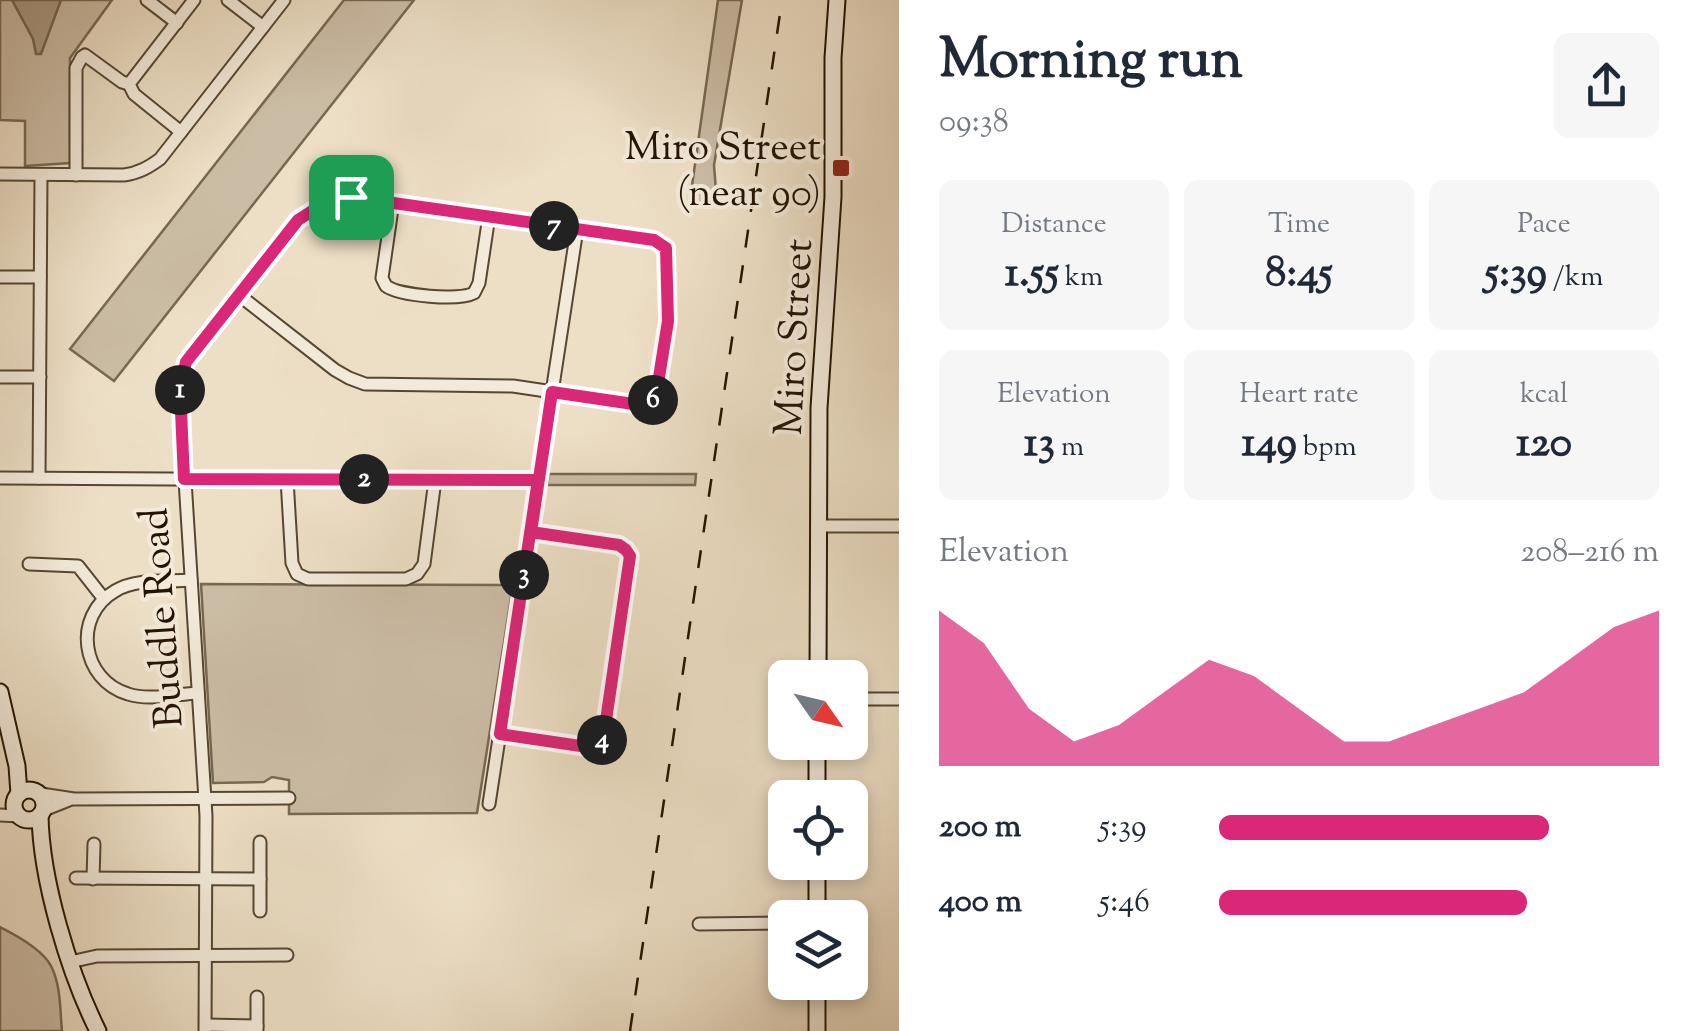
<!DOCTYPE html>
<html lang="en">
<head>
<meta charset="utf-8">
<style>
  :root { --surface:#fff; --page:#f6f6f7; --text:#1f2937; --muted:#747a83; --accent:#db2777 }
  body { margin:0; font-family:"Sorts Mill Goudy",serif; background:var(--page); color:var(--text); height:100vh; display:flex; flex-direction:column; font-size:38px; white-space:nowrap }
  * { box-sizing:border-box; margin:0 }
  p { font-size:32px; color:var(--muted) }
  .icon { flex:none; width:55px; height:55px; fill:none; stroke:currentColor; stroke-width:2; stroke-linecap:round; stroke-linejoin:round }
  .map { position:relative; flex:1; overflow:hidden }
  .panel { display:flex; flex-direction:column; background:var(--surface); width:800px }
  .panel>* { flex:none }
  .needle { width:65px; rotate:124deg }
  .controls { position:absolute; left:768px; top:660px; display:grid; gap:20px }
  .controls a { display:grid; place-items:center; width:100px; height:100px; border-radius:15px; background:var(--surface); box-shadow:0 5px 15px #0003; font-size:50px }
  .pin { position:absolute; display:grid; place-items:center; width:85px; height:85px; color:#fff; margin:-42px; border-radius:20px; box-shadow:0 5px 15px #0006 }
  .km { position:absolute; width:50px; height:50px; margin:-25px; border-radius:50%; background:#222; color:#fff; font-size:28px; line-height:50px; text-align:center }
  .round { display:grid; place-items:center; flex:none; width:105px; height:105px; border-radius:15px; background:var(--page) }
  .head { display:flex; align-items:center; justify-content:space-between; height:170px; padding:0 40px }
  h1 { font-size:55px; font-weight:800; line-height:75px }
  .metrics { display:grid; grid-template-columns:repeat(3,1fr); gap:15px; height:170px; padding:10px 40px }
  .metrics div { display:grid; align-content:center; border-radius:15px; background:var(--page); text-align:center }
  .metrics b { font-size:42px; font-weight:800 }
  .metrics small { font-size:28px; font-weight:400 }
  .metrics p { font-size:28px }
  .chart { height:280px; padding:20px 40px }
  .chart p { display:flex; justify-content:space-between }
  .chart svg { width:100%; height:180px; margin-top:10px; fill:var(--accent); opacity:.7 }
  ul { padding:0 40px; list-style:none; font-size:32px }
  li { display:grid; grid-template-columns:160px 120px 1fr; align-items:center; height:75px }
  li i { height:25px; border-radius:12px; background:var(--accent) }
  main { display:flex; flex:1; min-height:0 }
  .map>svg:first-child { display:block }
  .green { fill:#cbbca5; stroke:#786853; stroke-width:2.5 }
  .water { fill:#a99a83; stroke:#74644f; stroke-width:2.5 }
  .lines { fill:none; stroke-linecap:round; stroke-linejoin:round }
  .street-casing { stroke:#564632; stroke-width:15 }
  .secondary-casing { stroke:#241301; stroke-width:19 }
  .street { stroke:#f3eada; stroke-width:11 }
  .secondary { stroke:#f3eada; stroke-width:15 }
  .rail { stroke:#241301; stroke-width:2.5; stroke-dasharray:18 18; stroke-linecap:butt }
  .route-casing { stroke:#fff; stroke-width:20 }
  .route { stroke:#db2777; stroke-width:12 }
  .poi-dot { fill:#8f2418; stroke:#f3eada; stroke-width:4 }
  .labels { text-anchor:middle; stroke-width:8; stroke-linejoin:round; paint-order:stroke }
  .poi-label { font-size:40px; fill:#241301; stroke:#f3eada; text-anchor:end }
  .street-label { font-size:40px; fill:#241301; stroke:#f3eada }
</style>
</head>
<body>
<main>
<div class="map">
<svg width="899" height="1031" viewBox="0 0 899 1031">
  <rect width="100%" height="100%" fill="#eddfc6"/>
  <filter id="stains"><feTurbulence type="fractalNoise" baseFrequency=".002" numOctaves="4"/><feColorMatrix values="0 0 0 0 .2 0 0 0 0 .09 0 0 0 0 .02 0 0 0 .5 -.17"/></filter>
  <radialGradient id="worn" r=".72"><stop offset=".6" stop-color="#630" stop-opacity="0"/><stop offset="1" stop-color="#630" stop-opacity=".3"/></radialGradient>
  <g class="green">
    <path d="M0,0H112L70,58V163L25,166V121L0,120Z"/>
    <path d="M344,0H414L114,381L70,349Z"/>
    <path d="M718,0H742L714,165L717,204L690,200Z"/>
    <path d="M549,474H696L695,485H547Z"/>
    <path d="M201,584L513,585L477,813L289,814V780L272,777L264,782L213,783Z"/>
    <path d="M0,927C16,935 43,950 51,966C61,985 60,1011 62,1031H0Z"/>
  </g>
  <path class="water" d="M12,0H61L41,54H36L33,39Z"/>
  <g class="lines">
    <g class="street-casing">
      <g id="street">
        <path d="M147,0L177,23"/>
        <path d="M228,0L263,27"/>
        <path d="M181,132L134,94L129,84L194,0"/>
        <path d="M0,174L124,175C139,173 149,167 160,159L284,0"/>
        <path d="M76,175V68L82,57L85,55L122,82L129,84"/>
        <path d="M393,202L382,278L386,286C400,296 459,301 474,293L479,283L489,216"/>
        <path d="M0,277H40"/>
        <path d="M0,377H40"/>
        <path d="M0,478L538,481"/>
        <path d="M39,478L41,175"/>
        <path d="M287,479L292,563L297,574L308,579H406L417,574L424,564L435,480"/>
        <path d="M817,526H899"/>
        <path d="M29,564L78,566L104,599"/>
        <path d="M191,580C168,582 136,578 115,591C72,616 81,680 128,694C149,701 176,694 198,693"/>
        <path d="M850,699H899"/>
        <path d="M499,734L591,748L600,744L604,734L630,560L629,553L619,545L531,532"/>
        <path d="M41,794L74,799L289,798"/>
        <path d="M489,804L577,229"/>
        <path d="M44,810L69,800"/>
        <path d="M0,815L19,816"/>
        <path d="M76,878L260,879"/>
        <path d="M93,879L94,844"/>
        <path d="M260,911V842"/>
        <path d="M699,924L785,923"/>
        <path d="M70,962L97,956L287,955"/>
        <path d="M206,1025L257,1026V1031"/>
        <path d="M257,1026V997"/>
        <path d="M205,1031L206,816L180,400C179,383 181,369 191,355L291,229C321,193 350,196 393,202L656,241L664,246L667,252L669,317L658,393L652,401L640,405L513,386L365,384L349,378L335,370L239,295"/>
      </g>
    </g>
    <g class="secondary-casing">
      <g id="secondary">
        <path d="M818,678L819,408L833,197V58L837,0"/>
        <path d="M0,692L17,766L19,794"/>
        <circle cx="29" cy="805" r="15"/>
        <path d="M817,798V742"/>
        <path d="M40,815C41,880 69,973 98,1031"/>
        <path d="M817,918V862"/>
        <path d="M817,982V1031"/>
      </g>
    </g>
    <use href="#street" class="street"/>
    <use href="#secondary" class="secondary"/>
    <path class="rail" d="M630,1031L782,0"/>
  </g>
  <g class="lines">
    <g class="route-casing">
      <path id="route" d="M351,197L323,204L298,220L186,362L180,388L184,479L538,480L500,734L594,748L600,744L604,734L630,556L626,550L619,545L531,532L552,392L640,405L649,403L656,396L668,321L666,248L654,240L351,197"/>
    </g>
    <use href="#route" class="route"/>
  </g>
  <rect class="poi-dot" x="831" y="158" width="20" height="20" rx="5"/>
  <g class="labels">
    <g class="poi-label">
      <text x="821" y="159">Miro Street<tspan x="821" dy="46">(near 90)</tspan></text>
    </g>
    <g class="street-label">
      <text transform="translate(792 337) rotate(-87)" y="14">Miro Street</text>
      <text transform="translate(160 618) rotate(-94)" y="14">Buddle Road</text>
    </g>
  </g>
  <rect width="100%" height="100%" filter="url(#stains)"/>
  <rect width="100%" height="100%" fill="url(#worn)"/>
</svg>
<div class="controls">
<a><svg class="needle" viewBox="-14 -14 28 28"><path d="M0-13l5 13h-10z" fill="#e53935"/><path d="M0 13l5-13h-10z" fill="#747a83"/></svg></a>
<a><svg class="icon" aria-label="locate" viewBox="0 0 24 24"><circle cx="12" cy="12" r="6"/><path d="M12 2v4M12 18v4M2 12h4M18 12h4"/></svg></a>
<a><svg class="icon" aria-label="layers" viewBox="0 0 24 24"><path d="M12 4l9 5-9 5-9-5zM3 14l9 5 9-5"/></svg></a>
</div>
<div class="pin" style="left:351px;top:197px;background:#1e9e55"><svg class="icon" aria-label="arrive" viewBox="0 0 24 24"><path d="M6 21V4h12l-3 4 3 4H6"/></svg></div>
<b class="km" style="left:180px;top:390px">1</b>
<b class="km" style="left:364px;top:479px">2</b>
<b class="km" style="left:524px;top:575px">3</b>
<b class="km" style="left:602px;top:740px">4</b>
<b class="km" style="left:653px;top:400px">6</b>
<b class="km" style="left:554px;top:226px">7</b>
</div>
<section class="panel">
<div class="head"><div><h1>Morning run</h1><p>09:38</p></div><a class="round"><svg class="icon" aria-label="share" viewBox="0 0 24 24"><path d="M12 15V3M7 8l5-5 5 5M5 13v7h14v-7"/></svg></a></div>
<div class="metrics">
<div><p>Distance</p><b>1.55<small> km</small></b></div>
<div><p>Time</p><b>8:45</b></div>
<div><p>Pace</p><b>5:39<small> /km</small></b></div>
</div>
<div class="metrics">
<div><p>Elevation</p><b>13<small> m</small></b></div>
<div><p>Heart rate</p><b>149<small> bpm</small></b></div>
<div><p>kcal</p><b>120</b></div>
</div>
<div class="chart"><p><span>Elevation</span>208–216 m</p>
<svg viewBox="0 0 160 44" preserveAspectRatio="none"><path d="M0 44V6L10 14L20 30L30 38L40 34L50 26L60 18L70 22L80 30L90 38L100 38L110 34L120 30L130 26L140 18L150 10L160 6V44z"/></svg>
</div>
<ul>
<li><b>200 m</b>5:39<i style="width:75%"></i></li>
<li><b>400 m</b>5:46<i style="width:70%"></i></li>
</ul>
</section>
</main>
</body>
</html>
